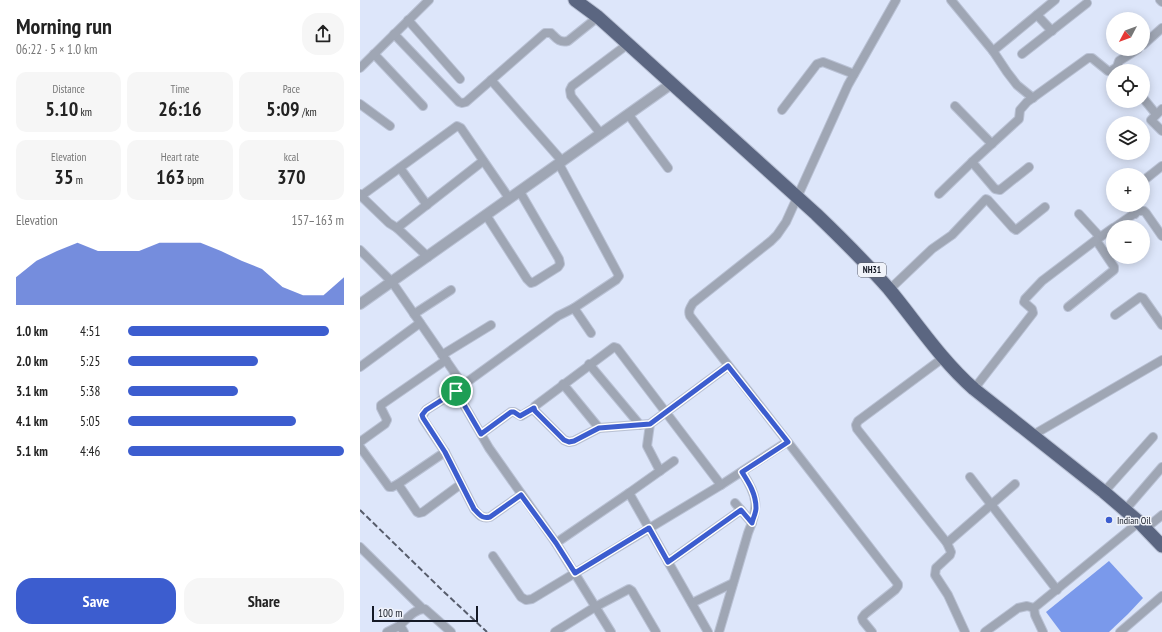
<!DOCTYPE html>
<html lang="en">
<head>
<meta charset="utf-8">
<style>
  :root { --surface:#fff; --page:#f6f6f6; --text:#222; --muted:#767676; --accent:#3c5dcf }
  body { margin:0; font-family:"PT Sans Narrow",sans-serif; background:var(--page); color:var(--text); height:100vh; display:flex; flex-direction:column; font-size:15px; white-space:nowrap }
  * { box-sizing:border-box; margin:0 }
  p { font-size:13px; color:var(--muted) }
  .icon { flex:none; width:22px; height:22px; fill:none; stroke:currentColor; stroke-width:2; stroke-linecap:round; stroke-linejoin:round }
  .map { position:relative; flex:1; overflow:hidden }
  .drawer { display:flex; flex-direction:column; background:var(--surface); width:360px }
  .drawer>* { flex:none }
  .needle { width:26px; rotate:229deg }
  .tools { position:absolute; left:746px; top:12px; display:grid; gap:8px }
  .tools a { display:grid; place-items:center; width:44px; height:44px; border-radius:50%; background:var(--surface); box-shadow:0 2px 10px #0003; font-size:20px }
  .scale { position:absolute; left:12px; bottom:10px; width:106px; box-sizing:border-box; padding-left:4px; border:2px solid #151a26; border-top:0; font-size:11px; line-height:14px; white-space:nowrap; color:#151a26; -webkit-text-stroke:3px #f0f3fa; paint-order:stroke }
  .pin { position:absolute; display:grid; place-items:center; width:34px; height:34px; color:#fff; margin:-17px; border:2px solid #fff; border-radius:50%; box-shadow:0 1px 4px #0007 }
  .round { display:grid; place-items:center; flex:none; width:42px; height:42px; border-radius:16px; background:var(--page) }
  .headline { display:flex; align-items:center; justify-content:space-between; height:68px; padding:0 16px }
  h1 { font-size:22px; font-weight:600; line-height:30px }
  .stats { display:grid; grid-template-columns:repeat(3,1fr); gap:6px; height:68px; padding:4px 16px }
  .stats div { display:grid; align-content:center; border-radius:10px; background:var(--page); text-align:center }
  .stats b { font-size:20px; font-weight:600 }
  .stats small { font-size:11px; font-weight:400 }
  .stats p { font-size:11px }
  .chart { height:112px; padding:8px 16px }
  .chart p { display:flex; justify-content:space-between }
  .chart svg { width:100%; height:72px; margin-top:4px; fill:var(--accent); opacity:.7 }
  .cta { display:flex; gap:8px; margin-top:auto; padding:8px 16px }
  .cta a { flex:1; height:46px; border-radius:16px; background:var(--accent); color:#fff; font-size:16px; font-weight:600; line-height:46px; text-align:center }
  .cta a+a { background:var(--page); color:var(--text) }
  ul { padding:0 16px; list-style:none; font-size:13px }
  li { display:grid; grid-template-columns:64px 48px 1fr; align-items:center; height:30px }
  li i { height:10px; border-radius:5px; background:var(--accent) }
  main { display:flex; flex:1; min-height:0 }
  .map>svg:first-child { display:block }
  .water { fill:#7a99eb }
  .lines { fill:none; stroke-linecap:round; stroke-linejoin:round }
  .minor-casing { stroke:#b9c1d4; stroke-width:10 }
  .tertiary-casing { stroke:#b9c1d4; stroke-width:12 }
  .trunk-casing { stroke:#b9c1d4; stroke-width:15 }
  .minor { stroke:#9fa6b4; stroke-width:8 }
  .tertiary { stroke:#9fa6b4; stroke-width:10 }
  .trunk { stroke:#5b6681; stroke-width:13 }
  .rail { stroke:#575d6c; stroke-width:2; stroke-dasharray:6 3; stroke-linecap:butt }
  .route-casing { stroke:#fff; stroke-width:8 }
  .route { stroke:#3c5dcf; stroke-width:5 }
  .poi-dot { fill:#3c5dcf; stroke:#f0f3fa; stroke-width:1.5 }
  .labels { text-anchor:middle; stroke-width:3; stroke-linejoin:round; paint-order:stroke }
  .shield { fill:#f0f3fa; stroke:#575b66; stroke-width:1 }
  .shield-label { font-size:9px; font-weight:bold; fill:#151a26 }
  .poi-label { font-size:10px; fill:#151a26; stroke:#f0f3fa; text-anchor:start }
</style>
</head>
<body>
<main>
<section class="drawer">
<div class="headline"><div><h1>Morning run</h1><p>06:22 · 5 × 1.0 km</p></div><a class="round"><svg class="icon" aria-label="share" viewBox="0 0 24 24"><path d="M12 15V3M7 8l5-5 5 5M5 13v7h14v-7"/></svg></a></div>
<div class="stats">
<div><p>Distance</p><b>5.10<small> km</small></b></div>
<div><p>Time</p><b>26:16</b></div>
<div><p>Pace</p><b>5:09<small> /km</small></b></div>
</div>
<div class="stats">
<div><p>Elevation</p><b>35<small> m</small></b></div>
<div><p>Heart rate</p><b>163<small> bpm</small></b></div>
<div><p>kcal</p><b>370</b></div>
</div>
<div class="chart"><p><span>Elevation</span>157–163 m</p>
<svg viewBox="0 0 160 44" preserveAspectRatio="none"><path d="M0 44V27L10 17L20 11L30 6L40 11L50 11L60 11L70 6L80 6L90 6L100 11L110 17L120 22L130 33L140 38L150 38L160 27V44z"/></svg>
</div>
<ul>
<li><b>1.0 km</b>4:51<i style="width:93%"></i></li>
<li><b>2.0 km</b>5:25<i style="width:60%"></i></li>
<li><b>3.1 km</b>5:38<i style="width:51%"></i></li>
<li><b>4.1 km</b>5:05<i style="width:78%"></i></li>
<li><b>5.1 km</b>4:46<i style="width:100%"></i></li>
</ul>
<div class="cta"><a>Save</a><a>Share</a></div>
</section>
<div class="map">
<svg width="802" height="632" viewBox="0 0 802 632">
  <rect width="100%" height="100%" fill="#dde6fa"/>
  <path class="water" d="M749,561L783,598L768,614L749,632H701L686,612Z"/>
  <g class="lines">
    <g class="minor-casing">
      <g id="minor">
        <path d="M591,0L633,51L695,0"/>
        <path d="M800,0L802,2"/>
        <path d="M677,15L692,31"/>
        <path d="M48,20L100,79"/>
        <path d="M34,34L99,102L102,103L106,102L185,33H191C196,38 199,43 208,41L238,17"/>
        <path d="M783,45L802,28"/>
        <path d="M633,51L647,72L657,85L673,98"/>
        <path d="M14,54L63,106"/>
        <path d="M662,54L727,3"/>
        <path d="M757,67L759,61L778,49"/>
        <path d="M0,68L69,0"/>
        <path d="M131,80L202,161"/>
        <path d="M783,98L796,114"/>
        <path d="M0,104L30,126"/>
        <path d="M595,106L632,144"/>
        <path d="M802,109L791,120L802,131"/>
        <path d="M422,110L457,64L463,62L494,74"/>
        <path d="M268,114L308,168"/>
        <path d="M241,134L211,96L210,90L212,86L268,44"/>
        <path d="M669,167L640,190L635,189L612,162L659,119L660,110L667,102L728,58H732L748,71H751L757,67L760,71"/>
        <path d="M40,168L67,205"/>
        <path d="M783,181L802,166"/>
        <path d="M0,194L1,196L97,126L101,128L149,198"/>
        <path d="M579,194L612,162"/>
        <path d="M1,196L29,223L37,228L123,161"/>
        <path d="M769,205L775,214"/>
        <path d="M719,214L740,237"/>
        <path d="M126,215L167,279L171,283L174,282L198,267L200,264L199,259L160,192"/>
        <path d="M755,227L778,211H784L786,213L802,236"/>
        <path d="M37,228L68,257"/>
        <path d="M0,250L32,282L103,385L198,316L214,308L256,280L259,276L257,272L199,164"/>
        <path d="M529,290L572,249L592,235L626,199L628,200L653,228L656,230L685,207"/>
        <path d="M708,307L754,270V267L736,240L753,228"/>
        <path d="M214,308L231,333"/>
        <path d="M54,314L91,290"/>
        <path d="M755,315L780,297L783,298L802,325"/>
        <path d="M82,355L131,325"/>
        <path d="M583,358L498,421L496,425L497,429L587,543L591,552L590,555L576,568L575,575L588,595L605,632"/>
        <path d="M229,364L280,425"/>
        <path d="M368,366L290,424L239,428L214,441L209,442L204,440L175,411L174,408L175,406L254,347L257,348L361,485L427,442"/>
        <path d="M0,367L60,323"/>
        <path d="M203,384L239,428"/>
        <path d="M103,385L96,391L129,448L196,543L251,632"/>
        <path d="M614,389L673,313L672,309L664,302L665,299L682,281L736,240"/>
        <path d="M96,391L66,410L63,415V419L85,452L114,509C119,515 122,519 130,517L161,495"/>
        <path d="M290,424L287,446L300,471"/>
        <path d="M121,434L151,412H154L161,416L174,408"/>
        <path d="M673,435L802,360"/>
        <path d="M0,442L25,424L27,420L21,408V405L86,360"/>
        <path d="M0,447L29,487H32L38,484L85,452"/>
        <path d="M610,477L697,590"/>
        <path d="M38,484L57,512L59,513L63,512L101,484"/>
        <path d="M744,492L793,437"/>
        <path d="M269,493L314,461"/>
        <path d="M375,503L392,523"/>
        <path d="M765,510L802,467"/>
        <path d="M785,529L802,515"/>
        <path d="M196,543L269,493L348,632"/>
        <path d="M587,543L655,484"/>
        <path d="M0,547L62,608"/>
        <path d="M133,556L161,597L166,600L172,599L361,485"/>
        <path d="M308,562L381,510"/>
        <path d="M332,603L373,583"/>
        <path d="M39,626C46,620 55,608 65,609L91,632"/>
        <path d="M27,632L39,626L41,627L44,632"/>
        <path d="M195,632L235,607L269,589L272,591L296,632"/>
        <path d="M359,632L388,533C399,507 398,496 382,472"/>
        <path d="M512,632L503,621L502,618L505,614L535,590L538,586V584L330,316C328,311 330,308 333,303L411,241L417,235L426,222L488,85L536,0"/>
        <path d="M625,632L658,608L667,606L674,608"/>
        <path d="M683,632L675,615L674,608L779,522"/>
        <path d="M760,632L802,596"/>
      </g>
    </g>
    <g class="tertiary-casing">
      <path id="tertiary" d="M0,304L311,84"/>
    </g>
    <g class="trunk-casing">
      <path id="trunk" d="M215,0L238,17L268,44L456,214C481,238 506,263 529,289C557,323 581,360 614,389L744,492L779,522L802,546"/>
    </g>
    <use href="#minor" class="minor"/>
    <use href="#tertiary" class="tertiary"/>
    <use href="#trunk" class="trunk"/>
    <path class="rail" d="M0,510L83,591L127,632"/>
  </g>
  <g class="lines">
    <g class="route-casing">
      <path id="route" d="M368,366L428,442L382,472C389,483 396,494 396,508C396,513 393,518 392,523L381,510L308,562L289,528L215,573L196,543L161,495L130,517C122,519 120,515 114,509L85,452L63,418L62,415L66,410L96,391L121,434L151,412H154L160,416L174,408L175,411L204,440L209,442L214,441L239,428L290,424Z"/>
    </g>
    <use href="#route" class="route"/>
  </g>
  <circle class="poi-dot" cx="749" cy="520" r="4"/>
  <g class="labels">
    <rect class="shield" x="498" y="263" width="28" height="14" rx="3"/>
    <g class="shield-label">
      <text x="512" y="273">NH31</text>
    </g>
    <g class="poi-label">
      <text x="757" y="524">Indian Oil</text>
    </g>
  </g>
</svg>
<div class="tools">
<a><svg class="needle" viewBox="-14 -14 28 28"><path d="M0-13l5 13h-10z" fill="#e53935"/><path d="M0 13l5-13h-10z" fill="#767676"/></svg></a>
<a><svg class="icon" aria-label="locate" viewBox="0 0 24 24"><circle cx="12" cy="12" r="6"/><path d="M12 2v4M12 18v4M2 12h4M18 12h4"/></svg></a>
<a><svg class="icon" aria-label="layers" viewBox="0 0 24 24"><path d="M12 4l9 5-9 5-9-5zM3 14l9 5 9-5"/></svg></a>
<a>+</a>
<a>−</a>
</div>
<div class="scale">100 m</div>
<div class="pin" style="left:96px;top:391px;background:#1e9e55"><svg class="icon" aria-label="arrive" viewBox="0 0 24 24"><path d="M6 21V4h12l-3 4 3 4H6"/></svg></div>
</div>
</main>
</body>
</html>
